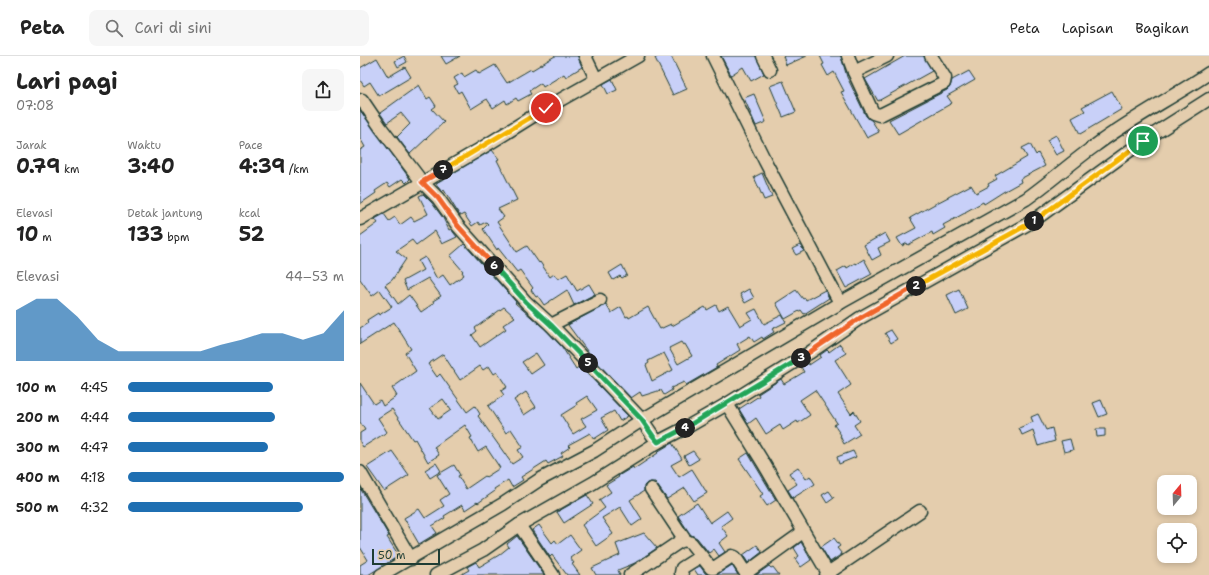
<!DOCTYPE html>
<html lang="id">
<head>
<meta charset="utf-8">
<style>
  :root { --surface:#fff; --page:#f6f6f6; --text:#222; --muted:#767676; --line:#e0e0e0; --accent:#1f6fb2 }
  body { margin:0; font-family:"Shantell Sans",sans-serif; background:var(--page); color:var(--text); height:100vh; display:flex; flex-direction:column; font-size:15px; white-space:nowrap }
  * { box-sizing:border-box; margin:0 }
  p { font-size:13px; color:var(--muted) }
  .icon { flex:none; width:22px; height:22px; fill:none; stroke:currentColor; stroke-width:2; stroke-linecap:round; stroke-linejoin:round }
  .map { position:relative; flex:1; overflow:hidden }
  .sheet { display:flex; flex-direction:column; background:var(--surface); width:360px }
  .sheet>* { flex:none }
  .needle { width:26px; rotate:19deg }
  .controls { position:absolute; left:797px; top:419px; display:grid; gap:8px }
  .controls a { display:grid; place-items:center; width:40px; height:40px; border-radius:8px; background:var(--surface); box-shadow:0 2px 6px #0003; font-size:20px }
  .scale { position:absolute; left:12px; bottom:10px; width:68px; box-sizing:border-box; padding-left:4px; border:2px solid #1f3d34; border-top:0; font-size:11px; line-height:14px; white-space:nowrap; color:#1f3d34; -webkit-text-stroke:3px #e4cdad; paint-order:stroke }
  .pin { position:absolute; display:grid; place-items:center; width:34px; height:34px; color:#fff; margin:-17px; border:2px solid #fff; border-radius:50%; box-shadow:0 1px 4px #0007 }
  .km { position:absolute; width:20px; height:20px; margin:-10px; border-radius:50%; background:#222; color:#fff; font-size:11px; line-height:20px; text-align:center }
  .round { display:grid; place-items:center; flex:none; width:42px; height:42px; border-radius:8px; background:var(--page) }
  .summary { display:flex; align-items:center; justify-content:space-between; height:68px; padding:0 16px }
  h1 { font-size:22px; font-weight:700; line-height:30px }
  .stats { display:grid; grid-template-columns:repeat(3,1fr); gap:6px; height:68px; padding:4px 16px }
  .stats div { display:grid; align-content:center }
  .stats b { font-size:20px; font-weight:700 }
  .stats small { font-size:11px; font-weight:400 }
  .stats p { font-size:11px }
  .chart { height:112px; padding:8px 16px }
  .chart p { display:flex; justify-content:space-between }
  .chart svg { width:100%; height:72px; margin-top:4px; fill:var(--accent); opacity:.7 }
  ul { padding:0 16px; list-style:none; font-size:13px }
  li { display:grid; grid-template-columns:64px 48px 1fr; align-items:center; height:30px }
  li i { height:10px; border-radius:5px; background:var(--accent) }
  header { display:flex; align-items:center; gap:24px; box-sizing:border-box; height:56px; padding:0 20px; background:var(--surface); border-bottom:1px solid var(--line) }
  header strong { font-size:19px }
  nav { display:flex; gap:22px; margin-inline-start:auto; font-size:14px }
  .search { width:280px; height:36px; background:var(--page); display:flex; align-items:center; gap:10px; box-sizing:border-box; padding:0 14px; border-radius:8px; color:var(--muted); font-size:15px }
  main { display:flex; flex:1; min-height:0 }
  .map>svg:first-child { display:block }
  .building { fill:#c8d0f8; stroke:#1f3d34; fill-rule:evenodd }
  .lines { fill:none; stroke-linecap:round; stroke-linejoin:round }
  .minor-casing { stroke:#1f3d34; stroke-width:15 }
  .minor { stroke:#e4cdad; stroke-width:12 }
  .split-1-casing { stroke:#fff; stroke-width:8 }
  .split-2-casing { stroke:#fff; stroke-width:8 }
  .split-3-casing { stroke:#fff; stroke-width:8 }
  .split-4-casing { stroke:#fff; stroke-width:8 }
  .split-5-casing { stroke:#fff; stroke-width:8 }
  .split-6-casing { stroke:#fff; stroke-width:8 }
  .split-7-casing { stroke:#fff; stroke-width:8 }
  .split-8-casing { stroke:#fff; stroke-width:8 }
  .split-1 { stroke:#f5b400; stroke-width:5 }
  .split-2 { stroke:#f5b400; stroke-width:5 }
  .split-3 { stroke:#f0652b; stroke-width:5 }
  .split-4 { stroke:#22a559; stroke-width:5 }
  .split-5 { stroke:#22a559; stroke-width:5 }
  .split-6 { stroke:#22a559; stroke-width:5 }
  .split-7 { stroke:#f0652b; stroke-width:5 }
  .split-8 { stroke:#f5b400; stroke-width:5 }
</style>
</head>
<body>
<header>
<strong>Peta</strong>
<div class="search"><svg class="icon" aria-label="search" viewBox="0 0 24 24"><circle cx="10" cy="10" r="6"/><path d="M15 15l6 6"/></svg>Cari di sini</div>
<nav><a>Peta</a><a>Lapisan</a><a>Bagikan</a></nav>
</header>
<main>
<section class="sheet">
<div class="summary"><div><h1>Lari pagi</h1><p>07:08</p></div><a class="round"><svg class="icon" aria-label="share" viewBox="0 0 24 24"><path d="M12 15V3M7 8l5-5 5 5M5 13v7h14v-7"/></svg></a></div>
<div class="stats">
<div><p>Jarak</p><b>0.79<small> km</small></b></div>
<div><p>Waktu</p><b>3:40</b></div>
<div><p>Pace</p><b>4:39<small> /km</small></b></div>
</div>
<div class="stats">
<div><p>Elevasi</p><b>10<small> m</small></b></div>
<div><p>Detak jantung</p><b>133<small> bpm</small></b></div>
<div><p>kcal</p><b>52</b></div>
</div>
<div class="chart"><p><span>Elevasi</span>44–53 m</p>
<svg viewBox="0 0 160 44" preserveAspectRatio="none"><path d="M0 44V13L10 6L20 6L30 17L40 31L50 38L60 38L70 38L80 38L90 38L100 34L110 31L120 27L130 27L140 31L150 27L160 13V44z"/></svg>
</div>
<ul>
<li><b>100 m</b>4:45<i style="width:67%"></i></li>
<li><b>200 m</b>4:44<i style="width:68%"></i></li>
<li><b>300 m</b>4:47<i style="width:65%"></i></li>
<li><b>400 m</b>4:18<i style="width:100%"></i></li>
<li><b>500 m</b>4:32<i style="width:81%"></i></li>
</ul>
</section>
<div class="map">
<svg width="849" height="519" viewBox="0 0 849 519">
  <rect width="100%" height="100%" fill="#e4cdad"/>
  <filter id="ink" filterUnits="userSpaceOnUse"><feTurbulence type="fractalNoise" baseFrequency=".025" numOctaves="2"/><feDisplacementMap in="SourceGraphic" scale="8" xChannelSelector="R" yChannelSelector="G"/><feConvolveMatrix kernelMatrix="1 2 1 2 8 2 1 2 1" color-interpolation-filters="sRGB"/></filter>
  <g filter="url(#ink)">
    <g class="building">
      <path d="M44,0L47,6L38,11L35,5Z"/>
      <path d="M81,0H100L86,8Z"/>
      <path d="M195,0H218L222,11L206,21L204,18L183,31L181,27L169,35L171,38L158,45L156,42L147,48L145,44L133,52L127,43L111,53L101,35L98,37L94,30L98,28L94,22L102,17L104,21L116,14L119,18L135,9L147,27L171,13L172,14Z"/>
      <path d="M299,0H311L327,33L313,39L295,2Z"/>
      <path d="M361,0H396L404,18L391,25L383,11L371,19Z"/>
      <path d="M423,0H447L426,9Z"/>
      <path d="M460,0H481L487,21L506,60L512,65L519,76L507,82L481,36L484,35L474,16L468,20L462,9L464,8Z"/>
      <path d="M545,0H564L572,15L518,45L505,23Z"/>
      <path d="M17,2L28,21L45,11L51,21L19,40L10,26L4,30L0,24V12Z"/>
      <path d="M609,15L615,24L587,40L592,47L538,78L529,64L587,34L590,31L592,24Z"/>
      <path d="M252,23L257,34L248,38L243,28Z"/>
      <path d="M423,25L436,56L423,61L410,30Z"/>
      <path d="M59,29L67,43L70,41L76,50L72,53L84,66L50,98L37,81L50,68L41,57L27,67L20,57Z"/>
      <path d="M752,35L762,53L720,78L712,62L725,55L722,51Z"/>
      <path d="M394,38L406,66L396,70L384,42Z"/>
      <path d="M0,54L50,123L46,127L42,123L30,131L27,127L15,135L16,137L0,148V94L5,91L0,82Z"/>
      <path d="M696,79L704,95L696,99L687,84Z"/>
      <path d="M670,88L676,99L678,97L685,110L660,123L661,126L643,136L632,143L624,148L623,146L605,156V157L583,169L585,172L573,179L572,176L548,189L547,187L542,190L537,182L556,172L550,162L573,149L611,129L616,137L629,130L628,128L637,123L635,120L667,101L662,92Z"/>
      <path d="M132,94L139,103L137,104L157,144L138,153L144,161L137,166L157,196L167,190L179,207L180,206L190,221L194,218L198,223L207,218L217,235L229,228L235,238L214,249L207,234L184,249L178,240L176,241L171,234L173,232L160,214L157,216L138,192L137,194L123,173L128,168L126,166L120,169L118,166L112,170L104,158L100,160L84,134L82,136L78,131L76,127Z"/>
      <path d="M402,117L412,141L404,144L394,121Z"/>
      <path d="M63,138L72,147L83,162L89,174L91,173L97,181L82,188L75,175L56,189L52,184L36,195L46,203L32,224L25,229L38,248L49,239L61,256L74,247L73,245L81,240L68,222L47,234L43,225L63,214L58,205L65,201L77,223L83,219L90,229L104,219L102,216L103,215L90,200L104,188L156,246L155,247L186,274L202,291L216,313L220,310L268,360L260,365L254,355L241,362L248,374L234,383L230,377L221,382L208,389L210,391L201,397L203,400L188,408L186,405L161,421L163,424L152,431L148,424L134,433L135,435L118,447L117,446L105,454L102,449L84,460L85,462L72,470L77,477L59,488L44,462L59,453L65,462L84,450L80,444L89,438L77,419L94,409L100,419L98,420L106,433L125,420L126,421L140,412L126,391L118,396L110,382L112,381L105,369L74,391L79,399L68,406L55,383L53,384L32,353L18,362L27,376L3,391L0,386V377L5,374L0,366V327L14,348L20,344L23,350L37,340L32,332L56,315L45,297L51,293L34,266L0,288V272L8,267L7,264L18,257L19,259L32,251L20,234L12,240L0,223V180L18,167L15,163L24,158L29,165L35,161L40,169L51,161L54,165L68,158L59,140ZM144,251L155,261L143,269L146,273L120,291L112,279L117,275L115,272ZM176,297L184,309L171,318L162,306ZM83,298L100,324L120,310L123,314L129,310L134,318L137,316L147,331L141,335L144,339L128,350L146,377L151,373L163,391L158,394L163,401L152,408L118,360L120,358L115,350L107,356L80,318L77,321L68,308ZM166,336L176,351L164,359L154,344ZM227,340L237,354L221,363L226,370L213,378L201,359L217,349L216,347ZM83,343L91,354L78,363L70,352Z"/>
      <path d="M525,177L530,186L518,192L521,199L512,204L504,189Z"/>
      <path d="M440,189L444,195L436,199L432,193Z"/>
      <path d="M504,203L512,218L486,232L477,215L486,210L487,212L495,207L496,208Z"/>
      <path d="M262,209L267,219L262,222L260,220L253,224L249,217Z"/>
      <path d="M389,233L394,242L385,247L380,238Z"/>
      <path d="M599,233L608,253L596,259L587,239Z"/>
      <path d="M436,234L443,243L445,242L446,244L465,234L469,242L444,258L441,254L425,263L416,247Z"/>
      <path d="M246,248L251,257L261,251L266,261L268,260L269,262L288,251L300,273L311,268L312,270L345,251L347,254L356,249L359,255L368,250L380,270L392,263L388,257L396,253L404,268L422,259L426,266L412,273L414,276L403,283L402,281L394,286L390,280L377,288L380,294L356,309L357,311L326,329L324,326L311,332L312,334L304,339L301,334L282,340L280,336L271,342L230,299L208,269ZM321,286L323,289L325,288L332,300L318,308L309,292ZM304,297L313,314L292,325L286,309L289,307L288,305Z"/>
      <path d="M531,274L537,283L531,287L525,277Z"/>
      <path d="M480,288L486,297L475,304L491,329L478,338L491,358L494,355L500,365L494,369L500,378L484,388L480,380L481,379L474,369L477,367L455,334L440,344L450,359L438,367L437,365L423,374L420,369L406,378L396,362L388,368L379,353L399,340L398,338L421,323L424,328L444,316L441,311L448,307L449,309L461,301L460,299L467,294L469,296Z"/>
      <path d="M741,344L747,358L739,361L733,347Z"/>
      <path d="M678,358L686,374L692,372L695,385L678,390L673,374L662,379L659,372L673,366L671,361Z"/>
      <path d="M736,373H745V380L737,381Z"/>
      <path d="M710,383L713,394L704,396L701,385Z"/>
      <path d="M312,387L322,403L311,409L319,421L332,413L347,437L334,445L325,432L307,443L295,426H291L287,427L284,430V435L270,444L282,463L272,470L260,451L242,462L253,478L236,490L222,469L245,452L239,444L251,436L246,429L259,421L258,420L273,411L274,413L298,397L297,396Z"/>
      <path d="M32,395L49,419L24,435L7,411Z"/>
      <path d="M333,395L339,403L329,409L324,400Z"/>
      <path d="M493,395L496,401L479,408L477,401Z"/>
      <path d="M388,397L416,444L407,450L400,440L403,438L379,403Z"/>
      <path d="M76,407L81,415L70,422L65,414Z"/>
      <path d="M438,411L446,423L450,420L455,428L433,442L428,434L437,428L429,417Z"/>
      <path d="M0,432L29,480L27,481L39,500L8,519H0V509L8,504L0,491Z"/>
      <path d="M469,435L474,442L467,447L462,439Z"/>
      <path d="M227,439L233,448L204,467L197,456Z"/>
      <path d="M337,447L350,467L367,455L372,462L361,470L368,480L359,487L365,496L359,500L354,493L349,497L337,482L331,479L318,460Z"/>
      <path d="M179,469L192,487L195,484L198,488L210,479L221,494L210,502L214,507L212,508L220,519H207L192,499L190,501L172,474Z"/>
      <path d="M284,477L297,492L275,507L258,514L260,519H236L232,512L260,499L256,488Z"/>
      <path d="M157,480L184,519H100L109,514L107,511L116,506L119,511L139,499L149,491L147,488Z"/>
      <path d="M474,482L480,490L477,492L482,498L470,506L461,491Z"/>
      <path d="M441,486L451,504L441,511L435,503L439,500L434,492Z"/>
      <path d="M397,489L402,496L388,507L383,499Z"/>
      <path d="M372,509L378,519H356L358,518Z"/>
      <path d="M340,510L345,517L349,519H338L334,513Z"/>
      <path d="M409,510L411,512L413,511L419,519H396Z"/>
    </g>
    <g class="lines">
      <g class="minor-casing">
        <g id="minor">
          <path d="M225,0L236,23"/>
          <path d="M353,0L405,105L480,247"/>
          <path d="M403,0L410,14"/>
          <path d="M488,0L494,16"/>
          <path d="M527,0L494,16L513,57L519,59L522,58L584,27L585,22L571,0"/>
          <path d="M0,45L2,44L21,72L62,126L78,142L98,170L166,246L191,269L282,364L293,380L298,386"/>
          <path d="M0,163L117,95L186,52L278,0"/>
          <path d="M191,269L240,244"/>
          <path d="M367,348L404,408L468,517L466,519"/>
          <path d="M0,416L51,503"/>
          <path d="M291,433L325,484"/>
          <path d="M159,469L193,519"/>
          <path d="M386,517L443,476"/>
          <path d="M468,517L560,455"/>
          <path d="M21,519L143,448L179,424L234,395L282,364L480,247L666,143C690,126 712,106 736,89C772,62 812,42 849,17"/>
          <path d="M76,519L123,494L159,469L233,427L298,386L327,371L367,348L449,297L500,262L673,165L783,85L849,43"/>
          <path d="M270,519L319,486L325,484L331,487L351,512H354L372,500L375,501L387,519"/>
          <path d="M322,519L321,517L322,512L341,500"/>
        </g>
      </g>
      <use href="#minor" class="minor"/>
    </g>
  </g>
  <g class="lines" filter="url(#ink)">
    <g class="split-1-casing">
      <path id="split-1" d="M674,165L783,85"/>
    </g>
    <g class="split-2-casing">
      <path id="split-2" d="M556,230L674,165"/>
    </g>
    <g class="split-3-casing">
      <path id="split-3" d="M441,302L500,262L556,230"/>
    </g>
    <g class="split-4-casing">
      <path id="split-4" d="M325,372L441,302"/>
    </g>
    <g class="split-5-casing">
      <path id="split-5" d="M228,307L282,364L293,380L298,386L325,372"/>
    </g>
    <g class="split-6-casing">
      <path id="split-6" d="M134,210L166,246L191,269L228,307"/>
    </g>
    <g class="split-7-casing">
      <path id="split-7" d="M83,114L62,126L78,142L98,170L134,210"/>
    </g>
    <g class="split-8-casing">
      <path id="split-8" d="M83,114L186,52"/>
    </g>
    <use href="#split-1" class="split-1"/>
    <use href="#split-2" class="split-2"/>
    <use href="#split-3" class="split-3"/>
    <use href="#split-4" class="split-4"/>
    <use href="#split-5" class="split-5"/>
    <use href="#split-6" class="split-6"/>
    <use href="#split-7" class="split-7"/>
    <use href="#split-8" class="split-8"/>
  </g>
</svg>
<div class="controls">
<a><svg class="needle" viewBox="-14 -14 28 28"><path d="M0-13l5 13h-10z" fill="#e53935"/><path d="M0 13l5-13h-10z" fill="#767676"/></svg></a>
<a><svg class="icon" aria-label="locate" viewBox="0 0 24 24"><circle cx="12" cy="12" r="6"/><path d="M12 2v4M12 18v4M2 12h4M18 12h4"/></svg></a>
</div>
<div class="scale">50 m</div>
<div class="pin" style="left:783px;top:85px;background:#1e9e55"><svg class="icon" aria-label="arrive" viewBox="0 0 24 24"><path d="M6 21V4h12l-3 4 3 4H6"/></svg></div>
<div class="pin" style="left:186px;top:52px;background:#d93025"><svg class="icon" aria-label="check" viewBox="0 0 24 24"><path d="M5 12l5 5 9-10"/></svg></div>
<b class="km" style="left:674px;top:165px">1</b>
<b class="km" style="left:556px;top:230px">2</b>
<b class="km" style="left:441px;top:302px">3</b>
<b class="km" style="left:325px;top:372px">4</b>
<b class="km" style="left:228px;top:307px">5</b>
<b class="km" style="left:134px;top:210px">6</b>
<b class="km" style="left:83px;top:114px">7</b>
</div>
</main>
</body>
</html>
